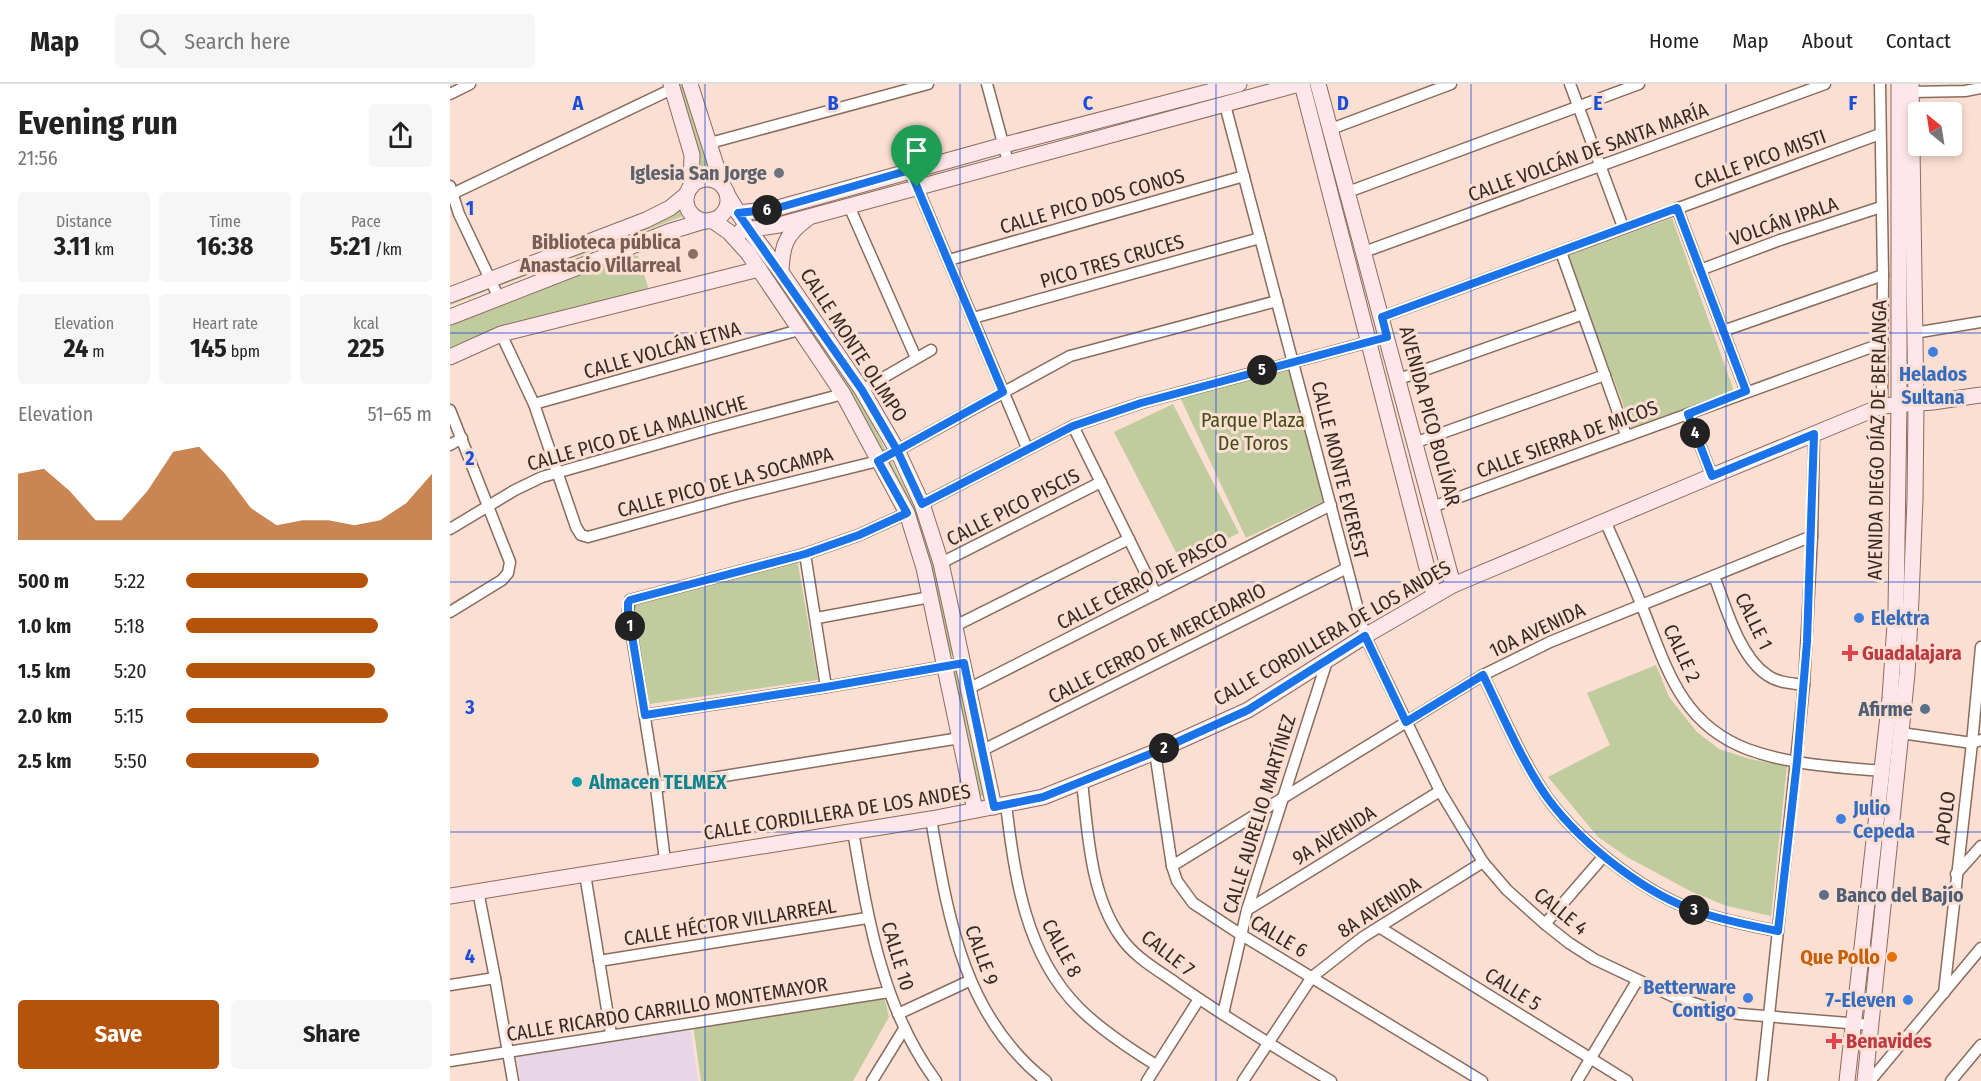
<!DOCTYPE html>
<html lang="en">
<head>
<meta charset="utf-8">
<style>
  :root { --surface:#fff; --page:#f6f6f6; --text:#222; --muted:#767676; --line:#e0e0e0; --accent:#b45309 }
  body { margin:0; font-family:"Fira Sans Condensed",sans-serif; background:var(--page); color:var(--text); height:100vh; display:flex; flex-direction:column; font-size:22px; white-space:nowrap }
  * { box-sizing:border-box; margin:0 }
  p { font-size:20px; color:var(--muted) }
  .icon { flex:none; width:33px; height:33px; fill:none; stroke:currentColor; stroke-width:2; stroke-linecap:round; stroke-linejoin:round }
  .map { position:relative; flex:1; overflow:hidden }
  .sheet { display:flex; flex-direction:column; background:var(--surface); width:450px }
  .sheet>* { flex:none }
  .needle { width:39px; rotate:330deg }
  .buttons { position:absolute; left:1458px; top:18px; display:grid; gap:12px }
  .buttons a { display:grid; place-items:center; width:54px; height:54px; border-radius:6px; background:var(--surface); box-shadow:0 3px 9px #0003; font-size:30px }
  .pin { position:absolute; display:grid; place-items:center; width:51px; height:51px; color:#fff; margin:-62px -26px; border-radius:50% 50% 50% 0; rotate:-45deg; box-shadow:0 0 6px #0007 }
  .pin .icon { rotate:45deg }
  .km { position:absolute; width:30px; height:30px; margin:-15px; border-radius:50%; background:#222; color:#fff; font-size:16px; line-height:30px; text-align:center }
  .round { display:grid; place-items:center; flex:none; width:63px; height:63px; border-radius:6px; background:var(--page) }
  .headline { display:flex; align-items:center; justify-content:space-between; height:102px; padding:0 18px }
  h1 { font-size:33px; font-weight:700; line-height:45px }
  .metrics { display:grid; grid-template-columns:repeat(3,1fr); gap:9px; height:102px; padding:6px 18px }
  .metrics div { display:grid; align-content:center; border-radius:6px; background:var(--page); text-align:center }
  .metrics b { font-size:26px; font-weight:700 }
  .metrics small { font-size:16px; font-weight:400 }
  .metrics p { font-size:16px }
  .chart { height:168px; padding:12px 18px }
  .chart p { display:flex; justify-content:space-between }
  .chart svg { width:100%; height:108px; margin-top:6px; fill:var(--accent); opacity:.7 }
  .button { display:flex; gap:12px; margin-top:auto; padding:12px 18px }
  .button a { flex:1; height:69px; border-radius:6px; background:var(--accent); color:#fff; font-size:24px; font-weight:700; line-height:69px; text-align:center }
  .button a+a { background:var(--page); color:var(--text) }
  ul { padding:0 18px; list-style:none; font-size:20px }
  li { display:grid; grid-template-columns:96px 72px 1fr; align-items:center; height:45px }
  li i { height:15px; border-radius:8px; background:var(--accent) }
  header { display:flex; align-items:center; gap:36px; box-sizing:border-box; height:84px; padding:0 30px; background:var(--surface); border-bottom:2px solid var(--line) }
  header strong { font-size:28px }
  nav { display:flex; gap:33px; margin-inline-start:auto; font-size:21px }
  .search { width:420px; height:54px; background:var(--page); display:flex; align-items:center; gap:15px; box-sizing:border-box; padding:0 21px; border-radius:6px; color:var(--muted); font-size:22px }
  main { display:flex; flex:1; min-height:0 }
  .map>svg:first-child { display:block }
  .education { fill:#e6d6e8 }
  .green { fill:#c1cc9e }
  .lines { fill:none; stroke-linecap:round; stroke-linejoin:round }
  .street-casing { stroke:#8a6c5d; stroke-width:13 }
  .secondary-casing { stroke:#8a6c5d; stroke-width:17 }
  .street { stroke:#fff; stroke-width:10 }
  .secondary { stroke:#fee6ea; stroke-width:15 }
  .route-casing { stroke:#fff; stroke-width:12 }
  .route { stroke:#1a73e8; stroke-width:8 }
  .grid { fill:none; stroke:#1d4ed8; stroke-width:1.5; stroke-opacity:0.55 }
  .worship-dot { fill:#6b7280; stroke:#fbdfd2; stroke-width:2 }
  .education-dot { fill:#8d6e63; stroke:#fbdfd2; stroke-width:2 }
  .shop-dot { fill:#3f7fe0; stroke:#fbdfd2; stroke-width:2 }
  .health-dot { fill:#e0444e; stroke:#fbdfd2; stroke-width:2 }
  .service-dot { fill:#5c6f8a; stroke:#fbdfd2; stroke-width:2 }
  .culture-dot { fill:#0f9aa8; stroke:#fbdfd2; stroke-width:2 }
  .food-dot { fill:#e8710a; stroke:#fbdfd2; stroke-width:2 }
  .labels { text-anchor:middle; stroke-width:6; stroke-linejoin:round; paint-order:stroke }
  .street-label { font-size:20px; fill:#372a24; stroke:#fbdfd2 }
  .worship-label { font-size:20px; font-weight:bold; fill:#5b616d; stroke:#fbdfd2; text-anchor:end }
  .education-label { font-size:20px; font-weight:bold; fill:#785e54; stroke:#fbdfd2; text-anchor:end }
  .shop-label { font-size:20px; font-weight:bold; fill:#366cbe; stroke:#fbdfd2; text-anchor:start }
  .park-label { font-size:20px; fill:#444d17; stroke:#fbdfd2 }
  .health-label { font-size:20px; font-weight:bold; fill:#be3a42; stroke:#fbdfd2; text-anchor:start }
  .service-label { font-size:20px; font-weight:bold; fill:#4e5e75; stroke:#fbdfd2; text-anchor:end }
  .culture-label { font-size:20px; font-weight:bold; fill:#0d838f; stroke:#fbdfd2; text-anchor:start }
  .food-label { font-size:20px; font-weight:bold; fill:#c56008; stroke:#fbdfd2; text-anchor:end }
  .grid-label { font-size:20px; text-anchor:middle; font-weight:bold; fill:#1d4ed8; stroke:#fbdfd2; stroke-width:6; stroke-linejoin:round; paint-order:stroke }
</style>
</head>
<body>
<header>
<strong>Map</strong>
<div class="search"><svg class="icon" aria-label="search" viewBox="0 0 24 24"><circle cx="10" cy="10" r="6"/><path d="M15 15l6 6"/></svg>Search here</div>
<nav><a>Home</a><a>Map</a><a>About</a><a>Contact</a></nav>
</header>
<main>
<section class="sheet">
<div class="headline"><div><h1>Evening run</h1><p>21:56</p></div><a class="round"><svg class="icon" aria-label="share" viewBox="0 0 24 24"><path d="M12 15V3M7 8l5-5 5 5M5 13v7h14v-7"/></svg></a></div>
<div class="metrics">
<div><p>Distance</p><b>3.11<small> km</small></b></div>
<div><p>Time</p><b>16:38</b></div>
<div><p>Pace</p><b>5:21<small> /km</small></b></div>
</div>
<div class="metrics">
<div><p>Elevation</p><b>24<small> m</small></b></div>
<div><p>Heart rate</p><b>145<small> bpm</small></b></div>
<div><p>kcal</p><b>225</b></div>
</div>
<div class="chart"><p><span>Elevation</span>51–65 m</p>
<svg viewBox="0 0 160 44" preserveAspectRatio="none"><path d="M0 44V17L10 15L20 24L30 36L40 36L50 24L60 8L70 6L80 17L90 31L100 38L110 36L120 36L130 38L140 36L150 29L160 17V44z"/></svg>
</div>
<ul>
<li><b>500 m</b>5:22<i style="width:74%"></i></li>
<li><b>1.0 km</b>5:18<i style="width:78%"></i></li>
<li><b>1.5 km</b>5:20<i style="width:77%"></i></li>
<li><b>2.0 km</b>5:15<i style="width:82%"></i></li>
<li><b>2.5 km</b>5:50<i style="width:54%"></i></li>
</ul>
<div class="button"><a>Save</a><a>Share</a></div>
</section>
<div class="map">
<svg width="1531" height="997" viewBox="0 0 1531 997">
  <rect width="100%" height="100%" fill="#fbdfd2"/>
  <path class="education" d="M240,941L248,997H70L66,972Z"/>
  <g class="green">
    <path d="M224,0H233L261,88L246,87Z"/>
    <path d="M228,121L233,132L0,221V216Z"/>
    <path d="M1222,134L1284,307L1182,343L1116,172Z"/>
    <path d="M176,170L188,172L199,206L14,258L0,266V237Z"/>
    <path d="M321,183L403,302L476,445L503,570L497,573L469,449L315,186Z"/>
    <path d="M839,281L874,417L796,454L728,309Z"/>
    <path d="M723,320L789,449L731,478L664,348Z"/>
    <path d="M347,474L368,596L200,620L180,520Z"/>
    <path d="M1206,581L1219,613L1247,648L1269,665L1300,675L1337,682L1321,832L1277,822L1242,808L1177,773L1148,753L1098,693L1160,661L1137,609Z"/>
    <path d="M507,584L536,712H529L500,586Z"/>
    <path d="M434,912L439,933L403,997H251L243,941Z"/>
  </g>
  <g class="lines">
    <g class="street-casing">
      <g id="street">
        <path d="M537,0L558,78"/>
        <path d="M1120,0L1173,143"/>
        <path d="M1430,0L1433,191L1432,322"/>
        <path d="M1461,8L1515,7L1531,4"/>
        <path d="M0,10L20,0"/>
        <path d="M775,21L915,552L990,707L1033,778L1057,806L1095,840L1119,859L1144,875L1222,912L1262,925L1290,930L1422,941"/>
        <path d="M881,45L1001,0"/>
        <path d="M260,59L478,0"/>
        <path d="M460,86L577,364"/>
        <path d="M0,102L9,130L49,214"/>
        <path d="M898,108L1189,0"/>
        <path d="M0,111L222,5"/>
        <path d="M399,122L466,274"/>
        <path d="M1227,124L1296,307"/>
        <path d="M914,168L1375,0"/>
        <path d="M1111,168L1176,351"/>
        <path d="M499,176L794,92"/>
        <path d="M1250,186L1330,156L1431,123"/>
        <path d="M932,233L1430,50"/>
        <path d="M523,234L810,154"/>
        <path d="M1273,247L1433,191"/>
        <path d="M1464,249L1531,238"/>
        <path d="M51,250L84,320L126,443L131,451L138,453L286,412L428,377L620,272L827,217"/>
        <path d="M949,295L1133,230"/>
        <path d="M412,306L481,266"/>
        <path d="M84,320L349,246"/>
        <path d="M0,326L60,478L58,489L52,496L0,528"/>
        <path d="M1238,330L1262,392"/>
        <path d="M623,342L706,510"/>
        <path d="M964,359L1155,291"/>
        <path d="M0,361L12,354"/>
        <path d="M472,420L623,342L691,319L937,253"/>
        <path d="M982,423L1433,259"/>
        <path d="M1155,437C1167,464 1180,492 1191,520C1216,581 1229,639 1297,665C1340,681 1387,683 1432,687"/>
        <path d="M0,445L65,406L92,393L260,345L393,310"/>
        <path d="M355,470L376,603"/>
        <path d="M491,479L651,398"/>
        <path d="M1264,492C1276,523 1289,572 1317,591C1328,599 1341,599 1354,601"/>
        <path d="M367,534L480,513"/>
        <path d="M505,542L679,455"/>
        <path d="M1033,591C1052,630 1074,681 1099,716C1133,761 1198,812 1252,829C1276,837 1302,842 1327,847"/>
        <path d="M520,604L881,421"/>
        <path d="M195,631L376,603L514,579"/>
        <path d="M1451,649L1522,659L1531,656"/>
        <path d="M533,666L897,484"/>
        <path d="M705,668L722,782L727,797L743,819L790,850L1032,997"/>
        <path d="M632,698C638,749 640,809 670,852C684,873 706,885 726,899C776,934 828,965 881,997"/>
        <path d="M206,703L510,654"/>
        <path d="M556,721C565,793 575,870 629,924C651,946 680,965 706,981"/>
        <path d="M481,735C498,832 513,932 596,997"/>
        <path d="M403,747C418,835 432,924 486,997"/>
        <path d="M215,777L206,703L178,527L180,516L355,470L409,451L457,429"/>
        <path d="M722,782L1033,591L1100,558L1362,452"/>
        <path d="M135,790L161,950"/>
        <path d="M1506,790L1531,762"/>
        <path d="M28,807L45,894L63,997"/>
        <path d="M797,826L990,707"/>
        <path d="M1095,840L1153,773"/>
        <path d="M929,843L1177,997"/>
        <path d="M149,877L417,834"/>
        <path d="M0,901L45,894"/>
        <path d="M1494,909L1522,659L1531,563"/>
        <path d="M448,930L519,897"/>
        <path d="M773,930L797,826L877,577"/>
        <path d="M0,977L439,908"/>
        <path d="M422,997L454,945"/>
        <path d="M697,997L749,915"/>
        <path d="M793,997L862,893L913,853L1033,778"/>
        <path d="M1127,997L1187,897"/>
        <path d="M1312,997L1354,601L1362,452L1364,350"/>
        <path d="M1420,997L1531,864"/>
        <path d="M1501,997L1531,961"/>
      </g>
    </g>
    <g class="secondary-casing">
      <g id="secondary">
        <path d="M221,0L242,71L241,103"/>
        <path d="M240,0L272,100"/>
        <path d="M852,0L984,511"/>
        <path d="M868,0L1003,501"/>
        <circle cx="257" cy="116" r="21"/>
        <path d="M278,112L299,146L331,188L412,306L447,366L472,420L491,479L544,723"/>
        <path d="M288,129L324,125L554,61L789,0"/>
        <path d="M262,136L279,148L298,169L371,277L393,310L457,429L474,484L525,726"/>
        <path d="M291,147L329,141L849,0"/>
        <path d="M331,188C332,162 335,151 357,135"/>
        <path d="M0,211L196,136L220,124L237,110"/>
        <path d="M0,233L218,148L254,137"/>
        <path d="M0,273L51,250L309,185"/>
        <path d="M0,812L481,735L593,713L705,668L798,626L915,552L1003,501L1262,392L1432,322L1483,318L1531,311"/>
        <path d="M1397,997L1440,614L1446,526L1449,320V0"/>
        <path d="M1415,997L1457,590L1461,515L1465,415L1466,320L1461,0"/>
      </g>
    </g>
    <use href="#street" class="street"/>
    <use href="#secondary" class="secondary"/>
  </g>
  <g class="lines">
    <g class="route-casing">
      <path id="route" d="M467,103L553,308L428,377L457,429L409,451L355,470L180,516L178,519V527L195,631L376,603L514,579L544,723L593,713L705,668L798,626L915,552L956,638L1033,591C1052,630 1074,682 1099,716C1133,761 1197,812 1252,829C1277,837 1302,842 1328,847L1347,678L1357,558L1364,350L1262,392L1238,330L1296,307L1227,124L932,233L937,253L691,319L623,342L472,420L447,366L412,306L288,129L324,125L460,86L467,103"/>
    </g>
    <use href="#route" class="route"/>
  </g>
  <path class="grid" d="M255,0V997M510,0V997M766,0V997M1021,0V997M1276,0V997M0,249H1531M0,498H1531M0,748H1531"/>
  <circle class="worship-dot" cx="329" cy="89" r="6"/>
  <circle class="education-dot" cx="243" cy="170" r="6"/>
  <g class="shop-dot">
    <circle cx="1483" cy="268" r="6"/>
    <circle cx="1409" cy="534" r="6"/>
    <circle cx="1391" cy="735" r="6"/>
    <circle cx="1298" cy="914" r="6"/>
    <circle cx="1458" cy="916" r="6"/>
  </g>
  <g class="health-dot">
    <path d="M1397 560h6v6h6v6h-6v6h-6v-6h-6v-6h6z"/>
    <path d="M1381 948h6v6h6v6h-6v6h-6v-6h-6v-6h6z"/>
  </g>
  <g class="service-dot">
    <circle cx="1475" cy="625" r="6"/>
    <circle cx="1374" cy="811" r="6"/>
  </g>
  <circle class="culture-dot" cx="127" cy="698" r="6"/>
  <circle class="food-dot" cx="1442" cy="873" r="6"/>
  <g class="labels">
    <g class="street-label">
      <text transform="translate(1138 68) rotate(-20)" y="7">CALLE VOLCÁN DE SANTA MARÍA</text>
      <text transform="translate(1310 75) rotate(-20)" y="7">CALLE PICO MISTI</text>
      <text transform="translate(642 117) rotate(-16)" y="7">CALLE PICO DOS CONOS</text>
      <text transform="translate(1334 137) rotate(-19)" y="7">VOLCÁN IPALA</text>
      <text transform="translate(662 177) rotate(-16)" y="7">PICO TRES CRUCES</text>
      <text transform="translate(404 261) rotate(57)" y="7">CALLE MONTE OLIMPO</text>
      <text transform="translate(212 266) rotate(-16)" y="7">CALLE VOLCÁN ETNA</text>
      <text transform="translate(980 332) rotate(75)" y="7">AVENIDA PICO BOLÍVAR</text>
      <text transform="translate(187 349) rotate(-16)" y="7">CALLE PICO DE LA MALINCHE</text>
      <text transform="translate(1117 355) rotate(-20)" y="7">CALLE SIERRA DE MICOS</text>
      <text transform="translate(1427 356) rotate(-89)" y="7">AVENIDA DIEGO DÍAZ DE BERLANGA</text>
      <text transform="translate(890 386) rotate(76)" y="7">CALLE MONTE EVEREST</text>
      <text transform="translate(275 398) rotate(-15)" y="7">CALLE PICO DE LA SOCAMPA</text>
      <text transform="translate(563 423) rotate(-27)" y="7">CALLE PICO PISCIS</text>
      <text transform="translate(692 497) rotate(-27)" y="7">CALLE CERRO DE PASCO</text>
      <text transform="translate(1304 537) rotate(64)" y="7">CALLE 1</text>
      <text transform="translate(1087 546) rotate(-25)" y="7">10A AVENIDA</text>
      <text transform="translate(882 549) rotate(-30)" y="7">CALLE CORDILLERA DE LOS ANDES</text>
      <text transform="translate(707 559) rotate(-27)" y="7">CALLE CERRO DE MERCEDARIO</text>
      <text transform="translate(1232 569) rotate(65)" y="7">CALLE 2</text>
      <text transform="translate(387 728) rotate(-9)" y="7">CALLE CORDILLERA DE LOS ANDES</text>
      <text transform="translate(809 730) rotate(-73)" y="7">CALLE AURELIO MARTÍNEZ</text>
      <text transform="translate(1495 734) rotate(-83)" y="7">APOLO</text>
      <text transform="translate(884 751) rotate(-32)" y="7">9A AVENIDA</text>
      <text transform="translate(929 823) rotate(-33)" y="7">8A AVENIDA</text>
      <text transform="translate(1111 827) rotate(39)" y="7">CALLE 4</text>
      <text transform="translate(280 838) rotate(-9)" y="7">CALLE HÉCTOR VILLARREAL</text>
      <text transform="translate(829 852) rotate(31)" y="7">CALLE 6</text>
      <text transform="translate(612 864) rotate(62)" y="7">CALLE 8</text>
      <text transform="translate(718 869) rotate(38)" y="7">CALLE 7</text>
      <text transform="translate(532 871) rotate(70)" y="7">CALLE 9</text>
      <text transform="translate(448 872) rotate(73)" y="7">CALLE 10</text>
      <text transform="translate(1063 905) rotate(32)" y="7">CALLE 5</text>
      <text transform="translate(217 925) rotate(-9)" y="7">CALLE RICARDO CARRILLO MONTEMAYOR</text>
    </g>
    <g class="worship-label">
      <text x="317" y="96">Iglesia San Jorge</text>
    </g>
    <g class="education-label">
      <text x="231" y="165">Biblioteca pública<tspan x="231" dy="23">Anastacio Villarreal</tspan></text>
    </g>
    <g class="shop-label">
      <text x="1483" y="297" text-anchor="middle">Helados<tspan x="1483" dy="23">Sultana</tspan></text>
      <text x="1421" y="541">Elektra</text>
      <text x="1403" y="731">Julio<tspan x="1403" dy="23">Cepeda</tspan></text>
      <text x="1286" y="910" text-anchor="end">Betterware<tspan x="1286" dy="23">Contigo</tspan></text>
      <text x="1446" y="923" text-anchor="end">7-Eleven</text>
    </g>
    <g class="park-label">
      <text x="803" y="343">Parque Plaza<tspan x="803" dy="23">De Toros</tspan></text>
    </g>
    <g class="health-label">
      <text x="1412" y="576">Guadalajara</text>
      <text x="1396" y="964">Benavides</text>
    </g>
    <g class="service-label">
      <text x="1463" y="632">Afirme</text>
      <text x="1386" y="818" text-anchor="start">Banco del Bajío</text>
    </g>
    <g class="culture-label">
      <text x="139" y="705">Almacen TELMEX</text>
    </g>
    <g class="food-label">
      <text x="1430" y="880">Que Pollo</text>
    </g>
  </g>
  <g class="grid-label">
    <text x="128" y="26">A</text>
    <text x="383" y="26">B</text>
    <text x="638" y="26">C</text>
    <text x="893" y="26">D</text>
    <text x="1148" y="26">E</text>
    <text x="1403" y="26">F</text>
    <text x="20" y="131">1</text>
    <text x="20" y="381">2</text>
    <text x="20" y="630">3</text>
    <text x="20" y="879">4</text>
  </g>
</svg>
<div class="buttons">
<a><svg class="needle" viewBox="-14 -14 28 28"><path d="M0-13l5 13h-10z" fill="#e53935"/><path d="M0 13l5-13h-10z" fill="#767676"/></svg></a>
</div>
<div class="pin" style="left:467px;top:103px;background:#1e9e55"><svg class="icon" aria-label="arrive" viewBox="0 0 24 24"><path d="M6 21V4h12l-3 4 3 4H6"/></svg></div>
<b class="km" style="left:180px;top:542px">1</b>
<b class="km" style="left:714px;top:664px">2</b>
<b class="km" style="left:1244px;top:826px">3</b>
<b class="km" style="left:1245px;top:349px">4</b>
<b class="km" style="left:812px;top:286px">5</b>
<b class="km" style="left:317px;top:126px">6</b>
</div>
</main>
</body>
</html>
